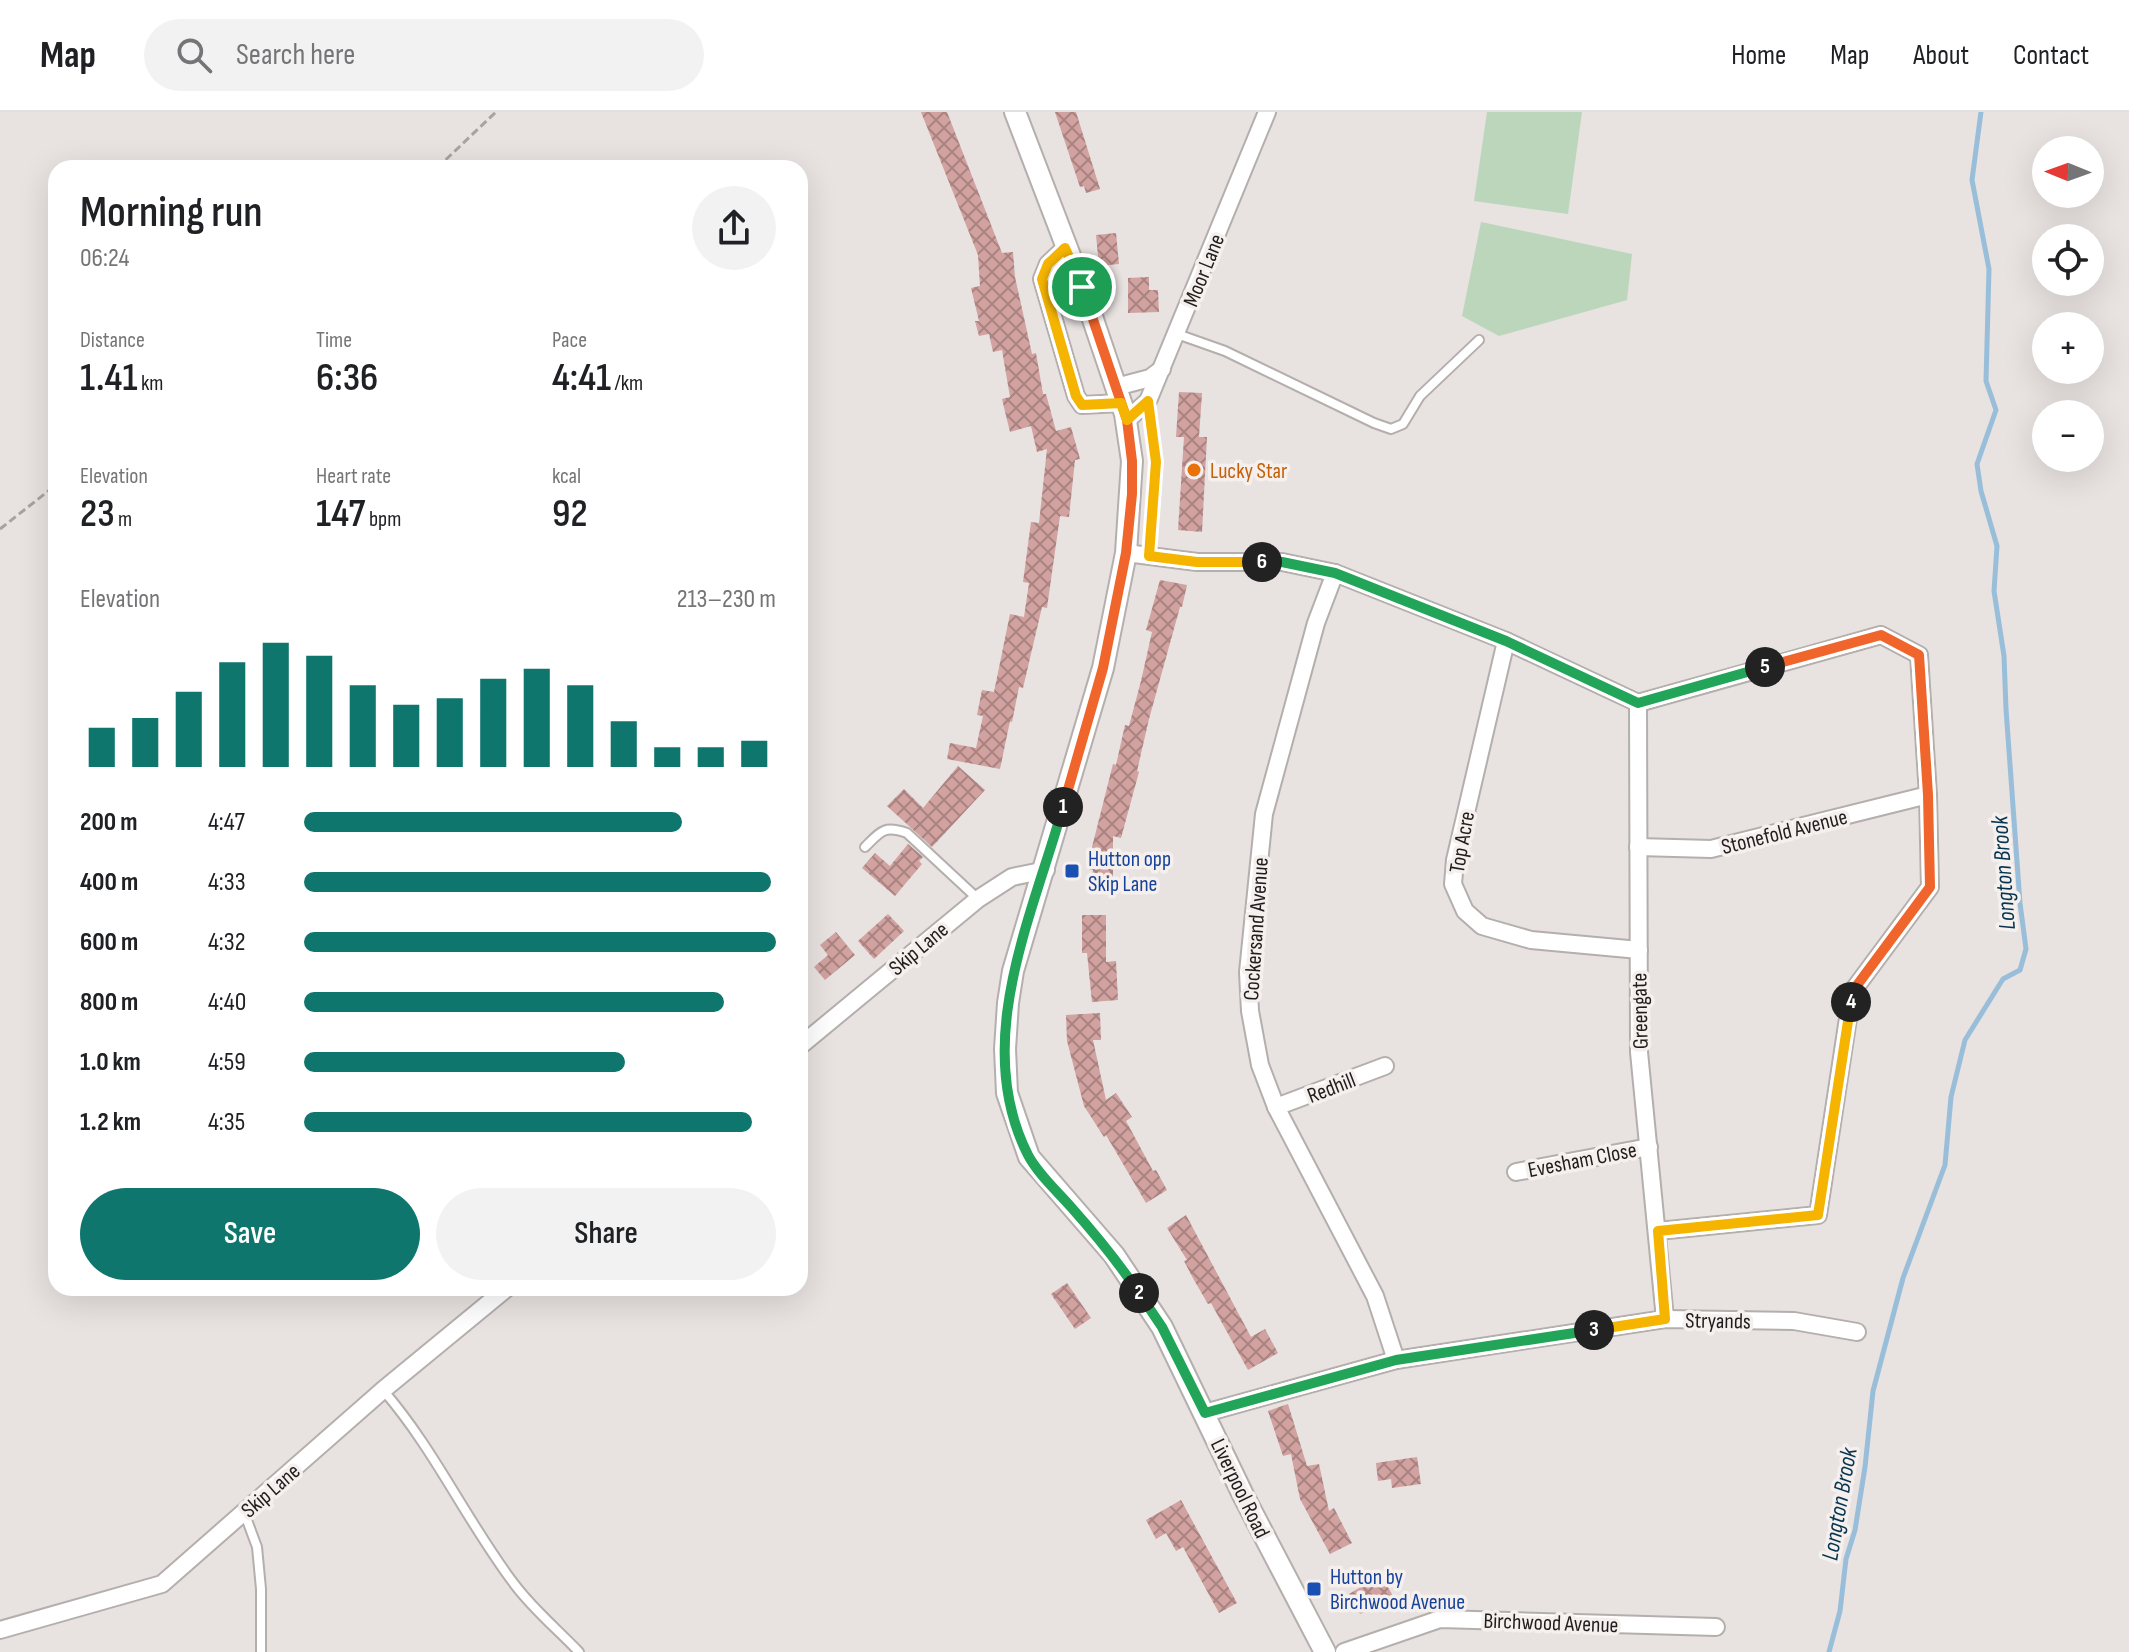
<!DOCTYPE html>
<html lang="en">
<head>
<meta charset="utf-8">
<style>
  :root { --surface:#fff; --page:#f2f2f2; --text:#202124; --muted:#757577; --line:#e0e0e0; --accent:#0f766e }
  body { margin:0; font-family:"Sofia Sans Condensed",sans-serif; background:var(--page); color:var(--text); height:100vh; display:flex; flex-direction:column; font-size:30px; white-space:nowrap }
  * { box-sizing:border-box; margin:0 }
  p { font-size:26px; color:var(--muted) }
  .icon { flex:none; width:44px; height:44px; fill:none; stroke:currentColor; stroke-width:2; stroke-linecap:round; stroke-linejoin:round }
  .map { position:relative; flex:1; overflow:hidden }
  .sheet { position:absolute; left:48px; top:48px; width:760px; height:1136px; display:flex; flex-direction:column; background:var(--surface); border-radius:24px; box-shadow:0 8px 32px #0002 }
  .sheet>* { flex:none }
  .needle { width:52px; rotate:271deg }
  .buttons { position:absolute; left:2032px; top:24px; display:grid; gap:16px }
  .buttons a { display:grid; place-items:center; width:72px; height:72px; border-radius:50%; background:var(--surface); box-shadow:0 8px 32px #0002; font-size:40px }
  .pin { position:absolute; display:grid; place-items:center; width:68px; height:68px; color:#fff; margin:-34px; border:4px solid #fff; border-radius:50%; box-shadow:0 2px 8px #0007 }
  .km { position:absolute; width:40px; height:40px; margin:-20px; border-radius:50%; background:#222; color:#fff; font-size:22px; line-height:40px; text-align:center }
  .round { display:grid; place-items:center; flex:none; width:84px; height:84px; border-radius:42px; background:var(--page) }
  .head { display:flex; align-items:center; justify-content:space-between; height:136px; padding:0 32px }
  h1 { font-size:44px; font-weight:600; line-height:60px }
  .figures { display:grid; grid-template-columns:repeat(3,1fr); gap:12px; height:136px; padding:8px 32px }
  .figures div { display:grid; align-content:center }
  .figures b { font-size:40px; font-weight:600 }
  .figures small { font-size:22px; font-weight:400 }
  .figures p { font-size:22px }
  .chart { height:224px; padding:16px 32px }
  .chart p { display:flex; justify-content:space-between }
  .chart svg { width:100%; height:144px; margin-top:8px; stroke:var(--accent); stroke-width:6 }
  .primary-button { display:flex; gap:16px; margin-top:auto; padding:16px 32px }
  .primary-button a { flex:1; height:92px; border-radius:48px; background:var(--accent); color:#fff; font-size:32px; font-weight:600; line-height:92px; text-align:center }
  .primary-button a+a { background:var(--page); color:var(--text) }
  ul { padding:0 32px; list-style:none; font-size:26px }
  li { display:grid; grid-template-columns:128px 96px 1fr; align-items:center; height:60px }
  li i { height:20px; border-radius:10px; background:var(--accent) }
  header { display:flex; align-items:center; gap:48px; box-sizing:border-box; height:112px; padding:0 40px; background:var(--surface); border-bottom:2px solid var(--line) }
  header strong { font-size:38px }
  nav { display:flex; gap:44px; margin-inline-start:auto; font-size:28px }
  .search { width:560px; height:72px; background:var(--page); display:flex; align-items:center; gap:20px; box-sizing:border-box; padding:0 28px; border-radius:44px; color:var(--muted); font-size:30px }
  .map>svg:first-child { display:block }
  .park { fill:#bcd6bb }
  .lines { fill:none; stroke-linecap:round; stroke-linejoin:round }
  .stream { stroke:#99bed9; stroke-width:5 }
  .building { fill:url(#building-cross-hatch) }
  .service-casing { stroke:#b4afad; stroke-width:12 }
  .minor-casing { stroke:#b4afad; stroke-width:20 }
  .tertiary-casing { stroke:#b4afad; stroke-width:24 }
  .path { stroke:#a7a3a1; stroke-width:3; stroke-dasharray:8 4; stroke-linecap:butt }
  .service { stroke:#fff; stroke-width:8 }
  .minor { stroke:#fff; stroke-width:16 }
  .tertiary { stroke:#fff; stroke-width:20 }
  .split-1-casing { stroke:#fff; stroke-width:16 }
  .split-2-casing { stroke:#fff; stroke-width:16 }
  .split-3-casing { stroke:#fff; stroke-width:16 }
  .split-4-casing { stroke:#fff; stroke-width:16 }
  .split-5-casing { stroke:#fff; stroke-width:16 }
  .split-6-casing { stroke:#fff; stroke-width:16 }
  .split-7-casing { stroke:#fff; stroke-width:16 }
  .split-1 { stroke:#f0652b; stroke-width:10 }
  .split-2 { stroke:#22a559; stroke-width:10 }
  .split-3 { stroke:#22a559; stroke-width:10 }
  .split-4 { stroke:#f5b400; stroke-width:10 }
  .split-5 { stroke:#f0652b; stroke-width:10 }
  .split-6 { stroke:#22a559; stroke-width:10 }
  .split-7 { stroke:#f5b400; stroke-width:10 }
  .food-dot { fill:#e8710a; stroke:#f5efed; stroke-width:3 }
  .transit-dot { fill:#1a4fb4; stroke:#f5efed; stroke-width:3 }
  .labels { text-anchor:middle; stroke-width:7; stroke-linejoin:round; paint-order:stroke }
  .street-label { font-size:22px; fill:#201e1d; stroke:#f5efed }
  .food-label { font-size:22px; fill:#c56008; stroke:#f5efed; text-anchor:start }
  .transit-label { font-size:22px; fill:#164399; stroke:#f5efed; text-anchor:start }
  .water-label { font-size:24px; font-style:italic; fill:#053550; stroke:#f5efed }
</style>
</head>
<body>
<header>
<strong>Map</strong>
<div class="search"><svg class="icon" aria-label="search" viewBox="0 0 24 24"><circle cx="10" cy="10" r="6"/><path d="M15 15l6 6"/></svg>Search here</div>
<nav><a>Home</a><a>Map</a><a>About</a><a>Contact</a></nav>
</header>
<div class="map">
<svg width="2129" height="1540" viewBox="0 0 2129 1540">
  <defs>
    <pattern id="building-cross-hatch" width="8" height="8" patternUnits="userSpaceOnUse" patternTransform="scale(2)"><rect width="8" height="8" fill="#d1a29f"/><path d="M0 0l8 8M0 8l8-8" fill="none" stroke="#a98381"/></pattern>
  </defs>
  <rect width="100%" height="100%" fill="#e8e2e0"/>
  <g class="park">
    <path d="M1487,0H1582L1568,102L1474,89Z"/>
    <path d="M1481,110L1632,142L1627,188L1499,224L1462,204Z"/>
  </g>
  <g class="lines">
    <path class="stream" d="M1829,1540L1840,1499L1846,1447L1855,1418L1865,1355L1873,1279L1903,1166L1945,1053L1951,985L1965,928L2003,867L2020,858L2026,837L2020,791L2006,597L2004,544L1994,479L1997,434L1981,379L1977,352L1996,298L1986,269L1989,157L1972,68L1981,0"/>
  </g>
  <g class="building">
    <path d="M921,0H947L1002,141L1013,140L1015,165L1032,242L1036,241L1043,282H1046L1056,319L1071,315L1080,347L1075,348L1069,405L1060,404L1047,496L1042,495L1023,576L1019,575L1012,610L1010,609L1000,657L947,647L950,631L976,636L983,604L977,603L982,578L994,580L1010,502L1024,505L1029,471L1023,470L1031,410L1039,411L1047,337L1037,340L1031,314L1010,320L1002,287L1010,285L1002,238L993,240L989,222L979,224L975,209H979L971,176L980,174L978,143Z"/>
    <path d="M1055,0H1076L1100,77L1086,81L1084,74L1080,75Z"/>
    <path d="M1116,121L1119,152L1099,154L1096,123Z"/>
    <path d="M1149,165V178H1158L1159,200L1128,201V166Z"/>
    <path d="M1179,280L1202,281L1199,325H1207L1202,420L1178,418L1184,325H1176Z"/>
    <path d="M1160,468L1187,473L1182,495H1180L1149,607L1137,659L1139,660L1121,726L1113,724V767H1091L1093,758H1089V747L1113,652L1116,653L1125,613L1129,614L1141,569L1152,520L1146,518Z"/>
    <path d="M958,654L985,678L932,735L887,694L904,677L923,696Z"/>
    <path d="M908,732L923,745L919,749L922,752L895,784L862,756L875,741L890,754Z"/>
    <path d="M888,802L904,819L874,847L858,829Z"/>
    <path d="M1082,803H1106V850L1116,849L1118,888L1092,890L1087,841H1082Z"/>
    <path d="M836,820L855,843L825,868L814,855L828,843L820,833Z"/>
    <path d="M1100,901L1101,928H1093L1106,988L1116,981L1132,1005L1126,1009L1153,1059L1156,1058L1167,1078L1146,1091L1106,1023L1104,1025L1084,994L1067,929L1066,903Z"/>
    <path d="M1186,1103L1251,1225L1265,1217L1278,1241L1248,1258L1211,1191L1208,1192L1194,1168L1184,1149L1187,1148L1167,1116Z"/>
    <path d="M1067,1171L1091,1206L1075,1217L1051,1182Z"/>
    <path d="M1288,1292L1307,1354L1319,1352L1329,1399L1334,1396L1352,1431L1330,1442L1300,1387L1291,1342L1283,1344L1268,1299Z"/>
    <path d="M1417,1345L1421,1372L1392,1376L1391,1367L1378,1369L1376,1351Z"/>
    <path d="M1181,1388L1237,1491L1219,1501L1183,1435L1176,1439L1166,1421L1156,1427L1146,1408Z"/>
    <path d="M1381,1463L1393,1484L1360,1502L1349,1482Z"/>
  </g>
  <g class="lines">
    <g class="service-casing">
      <g id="service">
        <path d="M1177,222L1225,239L1374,311L1391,317L1403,312L1420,284L1479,228"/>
        <path d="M1149,290L1156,350L1149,443"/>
        <path d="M865,735C881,719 884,713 907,721L978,787"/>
        <path d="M383,1278C435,1338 467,1410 515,1473C533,1497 558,1518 579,1540"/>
        <path d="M244,1400L257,1435L261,1477V1540"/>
      </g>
    </g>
    <g class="minor-casing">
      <g id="minor">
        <path d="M1065,136L1048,152L1042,167L1076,284L1082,293L1121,291"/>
        <path d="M1116,275L1150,266L1162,257"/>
        <path d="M1127,308L1148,289L1267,0"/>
        <path d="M1126,441L1197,450H1282L1335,461L1506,529L1638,591"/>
        <path d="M1335,461L1316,511L1264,702L1248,860L1250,899L1260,953L1276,995L1375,1184L1396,1248"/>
        <path d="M1506,529L1455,748L1453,772L1465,799L1482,814L1531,828L1639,838"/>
        <path d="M1638,591L1881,523L1919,543L1928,683L1930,775L1852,880L1818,1103L1658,1119"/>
        <path d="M1638,591L1639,940L1665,1207"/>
        <path d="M1638,735L1711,737L1928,683"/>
        <path d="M800,934L978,787L1012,765L1046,758"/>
        <path d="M1276,995L1385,954"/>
        <path d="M1516,1060L1649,1035"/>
        <path d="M1205,1301L1396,1248L1665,1207L1794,1209L1857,1220"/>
        <path d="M0,1518L162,1472L383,1278L507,1176"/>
        <path d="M1344,1540L1440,1507L1716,1515"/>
      </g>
    </g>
    <g class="tertiary-casing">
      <path id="tertiary" d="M1015,0L1082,175L1125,302L1132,349L1126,441L1103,556L1013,859L1008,891L1005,937L1007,981L1029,1045L1114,1143L1162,1215L1244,1385L1325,1540"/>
    </g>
    <g class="path">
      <path d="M437,56L496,0"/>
      <path d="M0,417L56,373"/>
    </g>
    <use href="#service" class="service"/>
    <use href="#minor" class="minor"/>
    <use href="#tertiary" class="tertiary"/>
  </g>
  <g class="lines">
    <g class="split-1-casing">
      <path id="split-1" d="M1063,695L1103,556L1126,441L1132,382V349L1127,308L1082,175"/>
    </g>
    <g class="split-2-casing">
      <path id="split-2" d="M1063,695C1032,805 971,931 1028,1043C1038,1062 1057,1079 1071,1095C1096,1123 1118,1150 1139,1181"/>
    </g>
    <g class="split-3-casing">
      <path id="split-3" d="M1139,1181L1162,1215L1205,1301L1396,1248L1594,1218"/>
    </g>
    <g class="split-4-casing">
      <path id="split-4" d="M1594,1218L1665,1207L1658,1119L1818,1103L1851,890"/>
    </g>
    <g class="split-5-casing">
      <path id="split-5" d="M1765,555L1881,523L1919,543L1928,683L1930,775L1852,880L1851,890"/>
    </g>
    <g class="split-6-casing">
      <path id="split-6" d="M1262,450H1282L1335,461L1506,529L1638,591L1765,555"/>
    </g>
    <g class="split-7-casing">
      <path id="split-7" d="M1082,175L1065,136L1048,152L1042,167L1076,284L1082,293L1121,291L1127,308L1148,289L1156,350L1149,444L1197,450H1262"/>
    </g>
    <use href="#split-1" class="split-1"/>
    <use href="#split-2" class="split-2"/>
    <use href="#split-3" class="split-3"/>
    <use href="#split-4" class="split-4"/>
    <use href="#split-5" class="split-5"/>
    <use href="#split-6" class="split-6"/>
    <use href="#split-7" class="split-7"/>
  </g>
  <circle class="food-dot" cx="1194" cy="358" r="8"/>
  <g class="transit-dot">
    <rect x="1064" y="751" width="16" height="16" rx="4"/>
    <rect x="1306" y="1469" width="16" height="16" rx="4"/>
  </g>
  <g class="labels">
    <g class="street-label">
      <text transform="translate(1203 158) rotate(-68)" y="8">Moor Lane</text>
      <text transform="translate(1784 719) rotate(-14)" y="8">Stonefold Avenue</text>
      <text transform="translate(1461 730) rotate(-80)" y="8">Top Acre</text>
      <text transform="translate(1255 817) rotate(-86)" y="8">Cockersand Avenue</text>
      <text transform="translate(918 836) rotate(-40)" y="8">Skip Lane</text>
      <text transform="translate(1639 899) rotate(-91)" y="8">Greengate</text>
      <text transform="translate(1331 975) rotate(-21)" y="8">Redhill</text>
      <text transform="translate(1582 1047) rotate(-11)" y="8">Evesham Close</text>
      <text transform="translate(1718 1208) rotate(1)" y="8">Stryands</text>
      <text transform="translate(1241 1376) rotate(64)" y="8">Liverpool Road</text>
      <text transform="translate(270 1378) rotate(-41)" y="8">Skip Lane</text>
      <text transform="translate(1551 1510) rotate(2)" y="8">Birchwood Avenue</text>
    </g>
    <g class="food-label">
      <text x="1210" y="366">Lucky Star</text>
    </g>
    <g class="transit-label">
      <text x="1088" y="754">Hutton opp<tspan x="1088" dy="25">Skip Lane</tspan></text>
      <text x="1330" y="1472">Hutton by<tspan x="1330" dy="25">Birchwood Avenue</tspan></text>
    </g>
    <g class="water-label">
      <text transform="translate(2003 761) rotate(-94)" y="8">Longton Brook</text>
      <text transform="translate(1839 1392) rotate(-80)" y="8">Longton Brook</text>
    </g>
  </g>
</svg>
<div class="buttons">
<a><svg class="needle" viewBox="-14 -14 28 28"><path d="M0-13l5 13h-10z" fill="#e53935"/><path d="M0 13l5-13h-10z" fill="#757577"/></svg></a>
<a><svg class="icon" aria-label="locate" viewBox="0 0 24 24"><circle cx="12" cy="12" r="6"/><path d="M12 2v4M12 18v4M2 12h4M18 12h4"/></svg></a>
<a>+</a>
<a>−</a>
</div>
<div class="pin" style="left:1082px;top:175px;background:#1e9e55"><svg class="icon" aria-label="arrive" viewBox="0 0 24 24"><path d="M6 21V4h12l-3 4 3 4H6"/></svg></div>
<b class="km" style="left:1063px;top:695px">1</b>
<b class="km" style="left:1139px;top:1181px">2</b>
<b class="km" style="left:1594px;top:1218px">3</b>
<b class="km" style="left:1851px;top:890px">4</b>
<b class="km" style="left:1765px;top:555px">5</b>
<b class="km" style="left:1262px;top:450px">6</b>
<section class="sheet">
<div class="head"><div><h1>Morning run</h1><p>06:24</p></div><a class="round"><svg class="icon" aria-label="share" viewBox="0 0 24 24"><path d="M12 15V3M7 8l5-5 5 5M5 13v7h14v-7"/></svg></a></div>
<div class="figures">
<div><p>Distance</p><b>1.41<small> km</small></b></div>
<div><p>Time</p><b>6:36</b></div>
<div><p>Pace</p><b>4:41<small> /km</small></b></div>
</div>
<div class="figures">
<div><p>Elevation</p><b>23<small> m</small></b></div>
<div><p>Heart rate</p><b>147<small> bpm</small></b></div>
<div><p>kcal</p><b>92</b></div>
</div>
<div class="chart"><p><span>Elevation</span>213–230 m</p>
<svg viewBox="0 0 160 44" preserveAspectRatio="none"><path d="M5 44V32M15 44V29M25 44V21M35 44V12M45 44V6M55 44V10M65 44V19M75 44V25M85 44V23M95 44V17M105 44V14M115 44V19M125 44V30M135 44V38M145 44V38M155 44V36"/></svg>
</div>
<ul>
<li><b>200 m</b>4:47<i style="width:80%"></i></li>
<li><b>400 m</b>4:33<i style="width:99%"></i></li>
<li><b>600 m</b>4:32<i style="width:100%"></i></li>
<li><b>800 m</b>4:40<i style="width:89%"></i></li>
<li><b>1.0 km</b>4:59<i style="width:68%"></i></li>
<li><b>1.2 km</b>4:35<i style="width:95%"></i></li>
</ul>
<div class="primary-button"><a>Save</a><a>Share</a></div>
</section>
</div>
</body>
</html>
